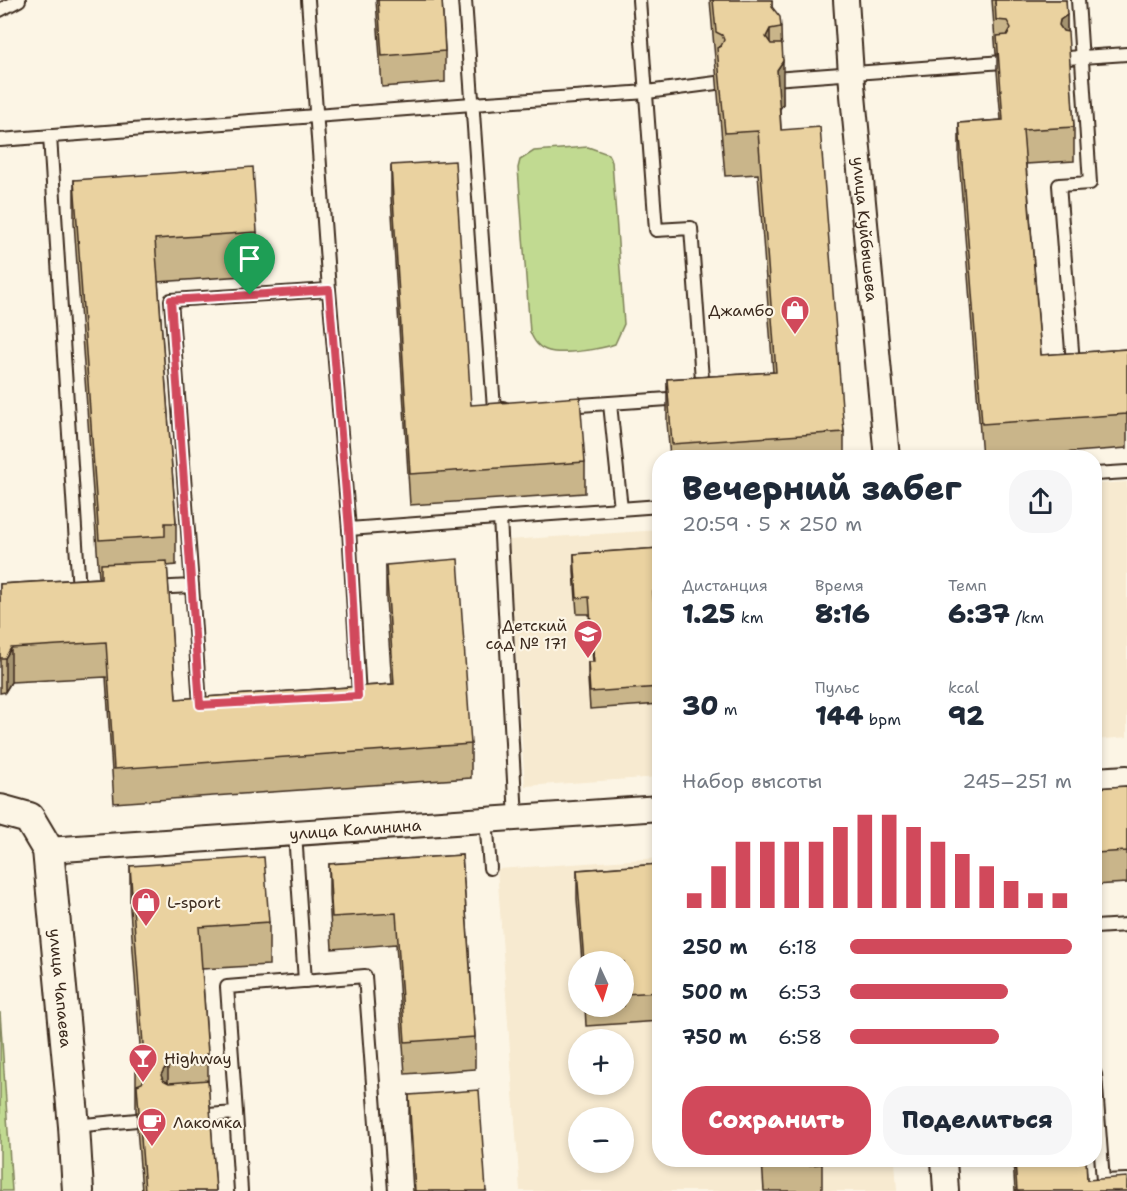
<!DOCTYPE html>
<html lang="ru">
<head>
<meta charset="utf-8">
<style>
  :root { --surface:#fff; --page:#f6f6f7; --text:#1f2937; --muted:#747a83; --accent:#d1495b }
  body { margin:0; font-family:"Shantell Sans",sans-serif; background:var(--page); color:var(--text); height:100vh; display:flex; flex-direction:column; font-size:22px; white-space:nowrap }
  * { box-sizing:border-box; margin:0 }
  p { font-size:20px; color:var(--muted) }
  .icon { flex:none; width:33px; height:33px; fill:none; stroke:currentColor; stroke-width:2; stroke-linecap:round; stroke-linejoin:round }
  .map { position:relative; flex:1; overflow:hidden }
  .panel { position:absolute; left:652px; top:450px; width:450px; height:717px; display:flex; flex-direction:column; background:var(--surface); border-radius:24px; box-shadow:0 3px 9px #0003 }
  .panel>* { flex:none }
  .needle { width:39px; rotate:176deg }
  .fabs { position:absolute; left:568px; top:951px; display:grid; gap:12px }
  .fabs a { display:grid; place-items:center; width:66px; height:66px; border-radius:50%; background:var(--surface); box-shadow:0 3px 9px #0003; font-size:30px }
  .pin { position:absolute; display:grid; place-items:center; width:51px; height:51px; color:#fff; margin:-62px -26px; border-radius:50% 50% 50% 0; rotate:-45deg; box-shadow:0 0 6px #0007 }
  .pin .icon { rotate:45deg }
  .round { display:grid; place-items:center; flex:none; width:63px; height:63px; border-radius:24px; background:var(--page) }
  .overview { display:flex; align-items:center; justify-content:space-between; height:102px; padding:0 30px }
  h1 { font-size:33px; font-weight:800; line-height:45px }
  .figures { display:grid; grid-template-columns:repeat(3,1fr); gap:9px; height:102px; padding:6px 30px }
  .figures div { display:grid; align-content:center }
  .figures b { font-size:26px; font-weight:800 }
  .figures small { font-size:16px; font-weight:400 }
  .figures p { font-size:16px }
  .chart { height:168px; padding:12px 30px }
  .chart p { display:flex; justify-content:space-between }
  .chart svg { width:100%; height:108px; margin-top:6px; stroke:var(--accent); stroke-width:6 }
  .primary-button { display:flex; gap:12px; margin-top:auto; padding:12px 30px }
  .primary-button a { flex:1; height:69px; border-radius:24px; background:var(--accent); color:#fff; font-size:24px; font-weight:800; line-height:69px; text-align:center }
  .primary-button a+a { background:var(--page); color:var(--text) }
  ul { padding:0 30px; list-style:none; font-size:20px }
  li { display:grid; grid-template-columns:96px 72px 1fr; align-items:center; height:45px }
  li i { height:15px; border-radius:8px; background:var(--accent) }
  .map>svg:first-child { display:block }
  .built { fill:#f7ead0; fill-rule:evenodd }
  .green { fill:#c1da91; stroke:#7e8258; stroke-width:1.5 }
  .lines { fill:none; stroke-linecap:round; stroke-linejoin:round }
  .service-casing { stroke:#3b2a1e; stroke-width:16 }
  .minor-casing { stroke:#3b2a1e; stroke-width:28 }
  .tertiary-casing { stroke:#3b2a1e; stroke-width:34 }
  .service { stroke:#fcf5e5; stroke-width:12 }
  .minor { stroke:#fcf5e5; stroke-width:24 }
  .tertiary { stroke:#fcf5e5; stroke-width:30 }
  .wall { fill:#c9b58a; stroke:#3b2a1e; stroke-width:1.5 }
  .shaded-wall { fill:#a49370; stroke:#3b2a1e; stroke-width:1.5 }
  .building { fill:#ead2a0; stroke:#3b2a1e; stroke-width:1.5 }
  .route-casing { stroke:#fff; stroke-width:12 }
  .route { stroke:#d1495b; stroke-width:8 }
  .labels { text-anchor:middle; stroke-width:4.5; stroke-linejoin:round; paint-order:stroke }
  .street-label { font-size:16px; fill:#3b2a1e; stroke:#fcf5e5 }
  .poi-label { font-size:16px; fill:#3b2a1e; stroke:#fcf5e5; text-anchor:start }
</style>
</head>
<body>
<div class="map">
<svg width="1127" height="1191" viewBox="0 0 1127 1191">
  <rect width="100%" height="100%" fill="#fcf5e5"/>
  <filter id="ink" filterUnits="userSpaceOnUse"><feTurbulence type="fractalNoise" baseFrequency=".0167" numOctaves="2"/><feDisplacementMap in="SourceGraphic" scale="12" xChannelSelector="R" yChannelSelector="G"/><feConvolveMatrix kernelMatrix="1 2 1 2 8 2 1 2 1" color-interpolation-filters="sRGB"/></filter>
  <g filter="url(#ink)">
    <g class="built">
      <path d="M1127,482V737L1095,740V484Z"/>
      <path d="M660,530V777L525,786L508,540Z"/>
      <path d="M660,858V1160H895L897,1191H520L497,869ZM579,962H624V1006H579ZM579,1040H624V1084H579ZM579,1118H624V1162H579Z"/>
    </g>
    <g class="green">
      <path d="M588,147L608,154L612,162L624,324L615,344C602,349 562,355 549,351C538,348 534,341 530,332L518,168L520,160L534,151Z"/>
      <path d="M0,1012L12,1191H0Z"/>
    </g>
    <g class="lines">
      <g class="service-casing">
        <g id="service">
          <path d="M308,0L329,290L349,529L359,696H352"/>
          <path d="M465,0L494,409L503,408"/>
          <path d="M639,0L656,230L691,228L703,393"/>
          <path d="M1078,0L1090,183L1059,185L1073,363L1079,362"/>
          <path d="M0,10L19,0"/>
          <path d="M1067,58L1127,54"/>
          <path d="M774,79L1003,62"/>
          <path d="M50,136L79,591"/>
          <path d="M0,140L472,104L647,92L716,83"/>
          <path d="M610,404L621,509"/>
          <path d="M565,406L683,398"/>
          <path d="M1095,474L1127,472"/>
          <path d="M500,518L516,818"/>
          <path d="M349,529L660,506"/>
          <path d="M192,586L200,705L209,704"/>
          <path d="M152,588L192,586L171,300L329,290"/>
          <path d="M486,820L490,868"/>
          <path d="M295,833L305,981"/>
          <path d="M1095,927L1127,925"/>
          <path d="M1095,1074L1103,1181L1127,1180"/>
          <path d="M236,1113L241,1191"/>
          <path d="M194,1116L236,1113L227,987L365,976L381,1191"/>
          <path d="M74,1126L137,1120"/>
        </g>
      </g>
      <g class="minor-casing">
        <g id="minor">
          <path id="s1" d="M846,0L851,74L887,458"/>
          <path d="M1095,780L1127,778"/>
          <path id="s2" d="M48,850L660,808"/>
          <path d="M944,1160L946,1191"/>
        </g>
      </g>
      <g class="tertiary-casing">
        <g id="tertiary">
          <path id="s3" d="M0,810L29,818L48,850L74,1126L78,1191"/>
        </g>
      </g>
      <use href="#service" class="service"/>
      <use href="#minor" class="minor"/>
      <use href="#tertiary" class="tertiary"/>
    </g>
    <g class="wall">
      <path d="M376,0H442L445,51V82L382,87Z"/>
      <path d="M710,0H772V7L781,27L783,104L780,109L781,130L844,432V458H670L667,422V379L773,372L758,174L725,176Z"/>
      <path d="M992,0H1066L1067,32L1074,127V161L1026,164L1041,355L1127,349V448L996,458H982L959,158V123L1001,120L997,71V54H996Z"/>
      <path d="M391,165L471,405L585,462V493L410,505L391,197Z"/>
      <path d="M74,180L257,232V275L158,282L176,523V565L167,566L176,699L392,684L386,599V565L471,744V778L114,803L106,677L11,682L5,692L0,693V584L99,578L74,222Z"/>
      <path d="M660,548V609H654L658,657H660V704L590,709L588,679V662H593L589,614H577L574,571V554Z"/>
      <path d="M1127,786V883L1095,885V788Z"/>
      <path d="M462,855L475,1037V1069L405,1074L396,944L332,949L329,895V864Z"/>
      <path d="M660,864V1021L586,1026L585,1006H624V962H582L577,899V870Z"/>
      <path d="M130,866L269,922V965L202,969L208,1054V1084L216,1191H142L137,1128V1112H136V1059H141L130,909Z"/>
      <path d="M409,1095L486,1191H413L409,1126Z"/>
      <path d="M762,1160H822V1191H764Z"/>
      <path d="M1013,1160H1086L1087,1180L1127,1191H1015Z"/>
    </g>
    <g class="shaded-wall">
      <path d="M1067,15V50L1059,25L1060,20Z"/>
      <path d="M770,29V72L766,37Z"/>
      <path d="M783,61V104L777,113V70Z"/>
      <path d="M11,648V682L5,692V658Z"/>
      <path d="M168,1067V1110L161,1075L164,1069Z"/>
    </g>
    <g class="building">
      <path d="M378,0H442L445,51L382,56Z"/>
      <path d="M713,0H772V7L780,17L781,27L770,29L766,37L771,44H782L783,61L777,70L781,130L820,127L844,432L672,444L667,379L776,372L758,131L725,133L717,48L721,46L724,40L722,35L716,32Z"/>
      <path d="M995,0H1066L1067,15L1060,20L1059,25L1063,31L1068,32L1074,127L1023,130L1041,355L1127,349V414L982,424L959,123L1003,120L997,36L1007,35L1011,28L1007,21L996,20Z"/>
      <path d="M455,161L471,405L580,397L585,462L410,474L391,165Z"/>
      <path d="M253,167L257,232L155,239L176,523H165V536L99,540L74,180Z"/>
      <path d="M660,548V592H653L658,657H660V687L590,692L588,662H594L589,597L577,598L574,554Z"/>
      <path d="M458,559L471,744L114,769L106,642L11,648L5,658H0V584L101,578V564L167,561L176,699L394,684L386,565Z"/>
      <path d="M1127,786V851L1095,853V788Z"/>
      <path d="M462,855L475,1037L405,1042L396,913L332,917L329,864Z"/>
      <path d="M264,857L269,922L199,927L208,1054H206L207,1064L168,1067L164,1069L161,1075L163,1080L169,1083L208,1080L216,1191H145L137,1085L142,1083L145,1077L143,1072L136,1069V1059L144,1058L130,866Z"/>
      <path d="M660,864V917L658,918L660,944V992L624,994V962H584L577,870Z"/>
      <path d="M479,1090L486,1191H415L409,1095Z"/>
      <path d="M764,1160H822V1164L764,1168Z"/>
      <path d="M1015,1160H1086L1087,1180L1127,1177V1191H1017Z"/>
    </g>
  </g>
  <g class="lines" filter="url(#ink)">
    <g class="route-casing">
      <path id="route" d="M329,290L349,529L358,696L200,705L171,300Z"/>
    </g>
    <use href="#route" class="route"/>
  </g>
  <defs>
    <g id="shop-pin" transform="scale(1.5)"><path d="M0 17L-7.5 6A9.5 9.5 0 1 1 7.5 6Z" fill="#d1495b" stroke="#fcf5e5"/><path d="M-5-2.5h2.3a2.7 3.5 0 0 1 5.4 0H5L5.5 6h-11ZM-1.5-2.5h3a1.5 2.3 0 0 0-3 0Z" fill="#fff"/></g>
    <g id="school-pin" transform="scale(1.5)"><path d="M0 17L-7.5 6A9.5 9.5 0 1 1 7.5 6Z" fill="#d1495b" stroke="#fcf5e5"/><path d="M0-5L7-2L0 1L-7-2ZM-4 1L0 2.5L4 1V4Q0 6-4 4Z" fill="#fff"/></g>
    <g id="bar-pin" transform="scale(1.5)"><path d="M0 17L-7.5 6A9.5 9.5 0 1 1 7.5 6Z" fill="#d1495b" stroke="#fcf5e5"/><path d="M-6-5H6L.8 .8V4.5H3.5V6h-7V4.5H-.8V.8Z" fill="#fff"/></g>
    <g id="cafe-pin" transform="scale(1.5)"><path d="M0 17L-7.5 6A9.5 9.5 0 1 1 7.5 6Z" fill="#d1495b" stroke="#fcf5e5"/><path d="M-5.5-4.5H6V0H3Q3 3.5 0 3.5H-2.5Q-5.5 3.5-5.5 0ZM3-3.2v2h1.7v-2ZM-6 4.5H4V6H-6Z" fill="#fff"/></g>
  </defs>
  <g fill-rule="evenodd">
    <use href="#shop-pin" x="795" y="310"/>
    <use href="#school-pin" x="588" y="634"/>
    <use href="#shop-pin" x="146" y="902"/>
    <use href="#bar-pin" x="143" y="1058"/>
    <use href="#cafe-pin" x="152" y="1122"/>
  </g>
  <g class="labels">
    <g class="street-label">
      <text dy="6" stroke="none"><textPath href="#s1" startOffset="230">улица Куйбышева</textPath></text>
      <text dy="6" stroke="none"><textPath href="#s2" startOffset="308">улица Калинина</textPath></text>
      <text dy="6" stroke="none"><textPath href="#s3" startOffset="206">улица Чапаева</textPath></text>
    </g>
    <g class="poi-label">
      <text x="774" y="316" text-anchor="end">Джамбо</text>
      <text x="567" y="631" text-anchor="end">Детский<tspan x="567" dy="18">сад № 171</tspan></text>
      <text x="167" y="908">L-sport</text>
      <text x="164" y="1064">Highway</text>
      <text x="173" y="1128">Лакомка</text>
    </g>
  </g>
</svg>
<div class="fabs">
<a><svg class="needle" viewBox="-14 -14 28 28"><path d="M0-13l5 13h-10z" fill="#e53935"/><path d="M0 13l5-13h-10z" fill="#747a83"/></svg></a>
<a>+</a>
<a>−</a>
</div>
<div class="pin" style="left:250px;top:295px;background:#1e9e55"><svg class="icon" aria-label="arrive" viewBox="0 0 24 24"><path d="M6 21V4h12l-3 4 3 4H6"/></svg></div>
<section class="panel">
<div class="overview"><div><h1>Вечерний забег</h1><p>20:59 · 5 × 250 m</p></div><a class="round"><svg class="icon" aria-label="share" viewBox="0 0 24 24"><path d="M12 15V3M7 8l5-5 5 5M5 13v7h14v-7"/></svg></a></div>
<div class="figures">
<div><p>Дистанция</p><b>1.25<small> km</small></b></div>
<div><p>Время</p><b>8:16</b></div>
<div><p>Темп</p><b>6:37<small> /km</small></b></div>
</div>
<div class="figures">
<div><b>30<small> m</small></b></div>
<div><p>Пульс</p><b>144<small> bpm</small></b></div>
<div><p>kcal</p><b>92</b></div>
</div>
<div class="chart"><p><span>Набор высоты</span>245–251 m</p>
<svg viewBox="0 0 160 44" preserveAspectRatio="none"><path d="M5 44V38M15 44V27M25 44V17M35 44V17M45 44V17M55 44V17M65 44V11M75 44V6M85 44V6M95 44V11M105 44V17M115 44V22M125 44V27M135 44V33M145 44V38M155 44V38"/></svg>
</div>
<ul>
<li><b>250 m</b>6:18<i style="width:100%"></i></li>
<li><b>500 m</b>6:53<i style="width:71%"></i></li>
<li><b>750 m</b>6:58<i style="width:67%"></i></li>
</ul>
<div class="primary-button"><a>Сохранить</a><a>Поделиться</a></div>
</section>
</div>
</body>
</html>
